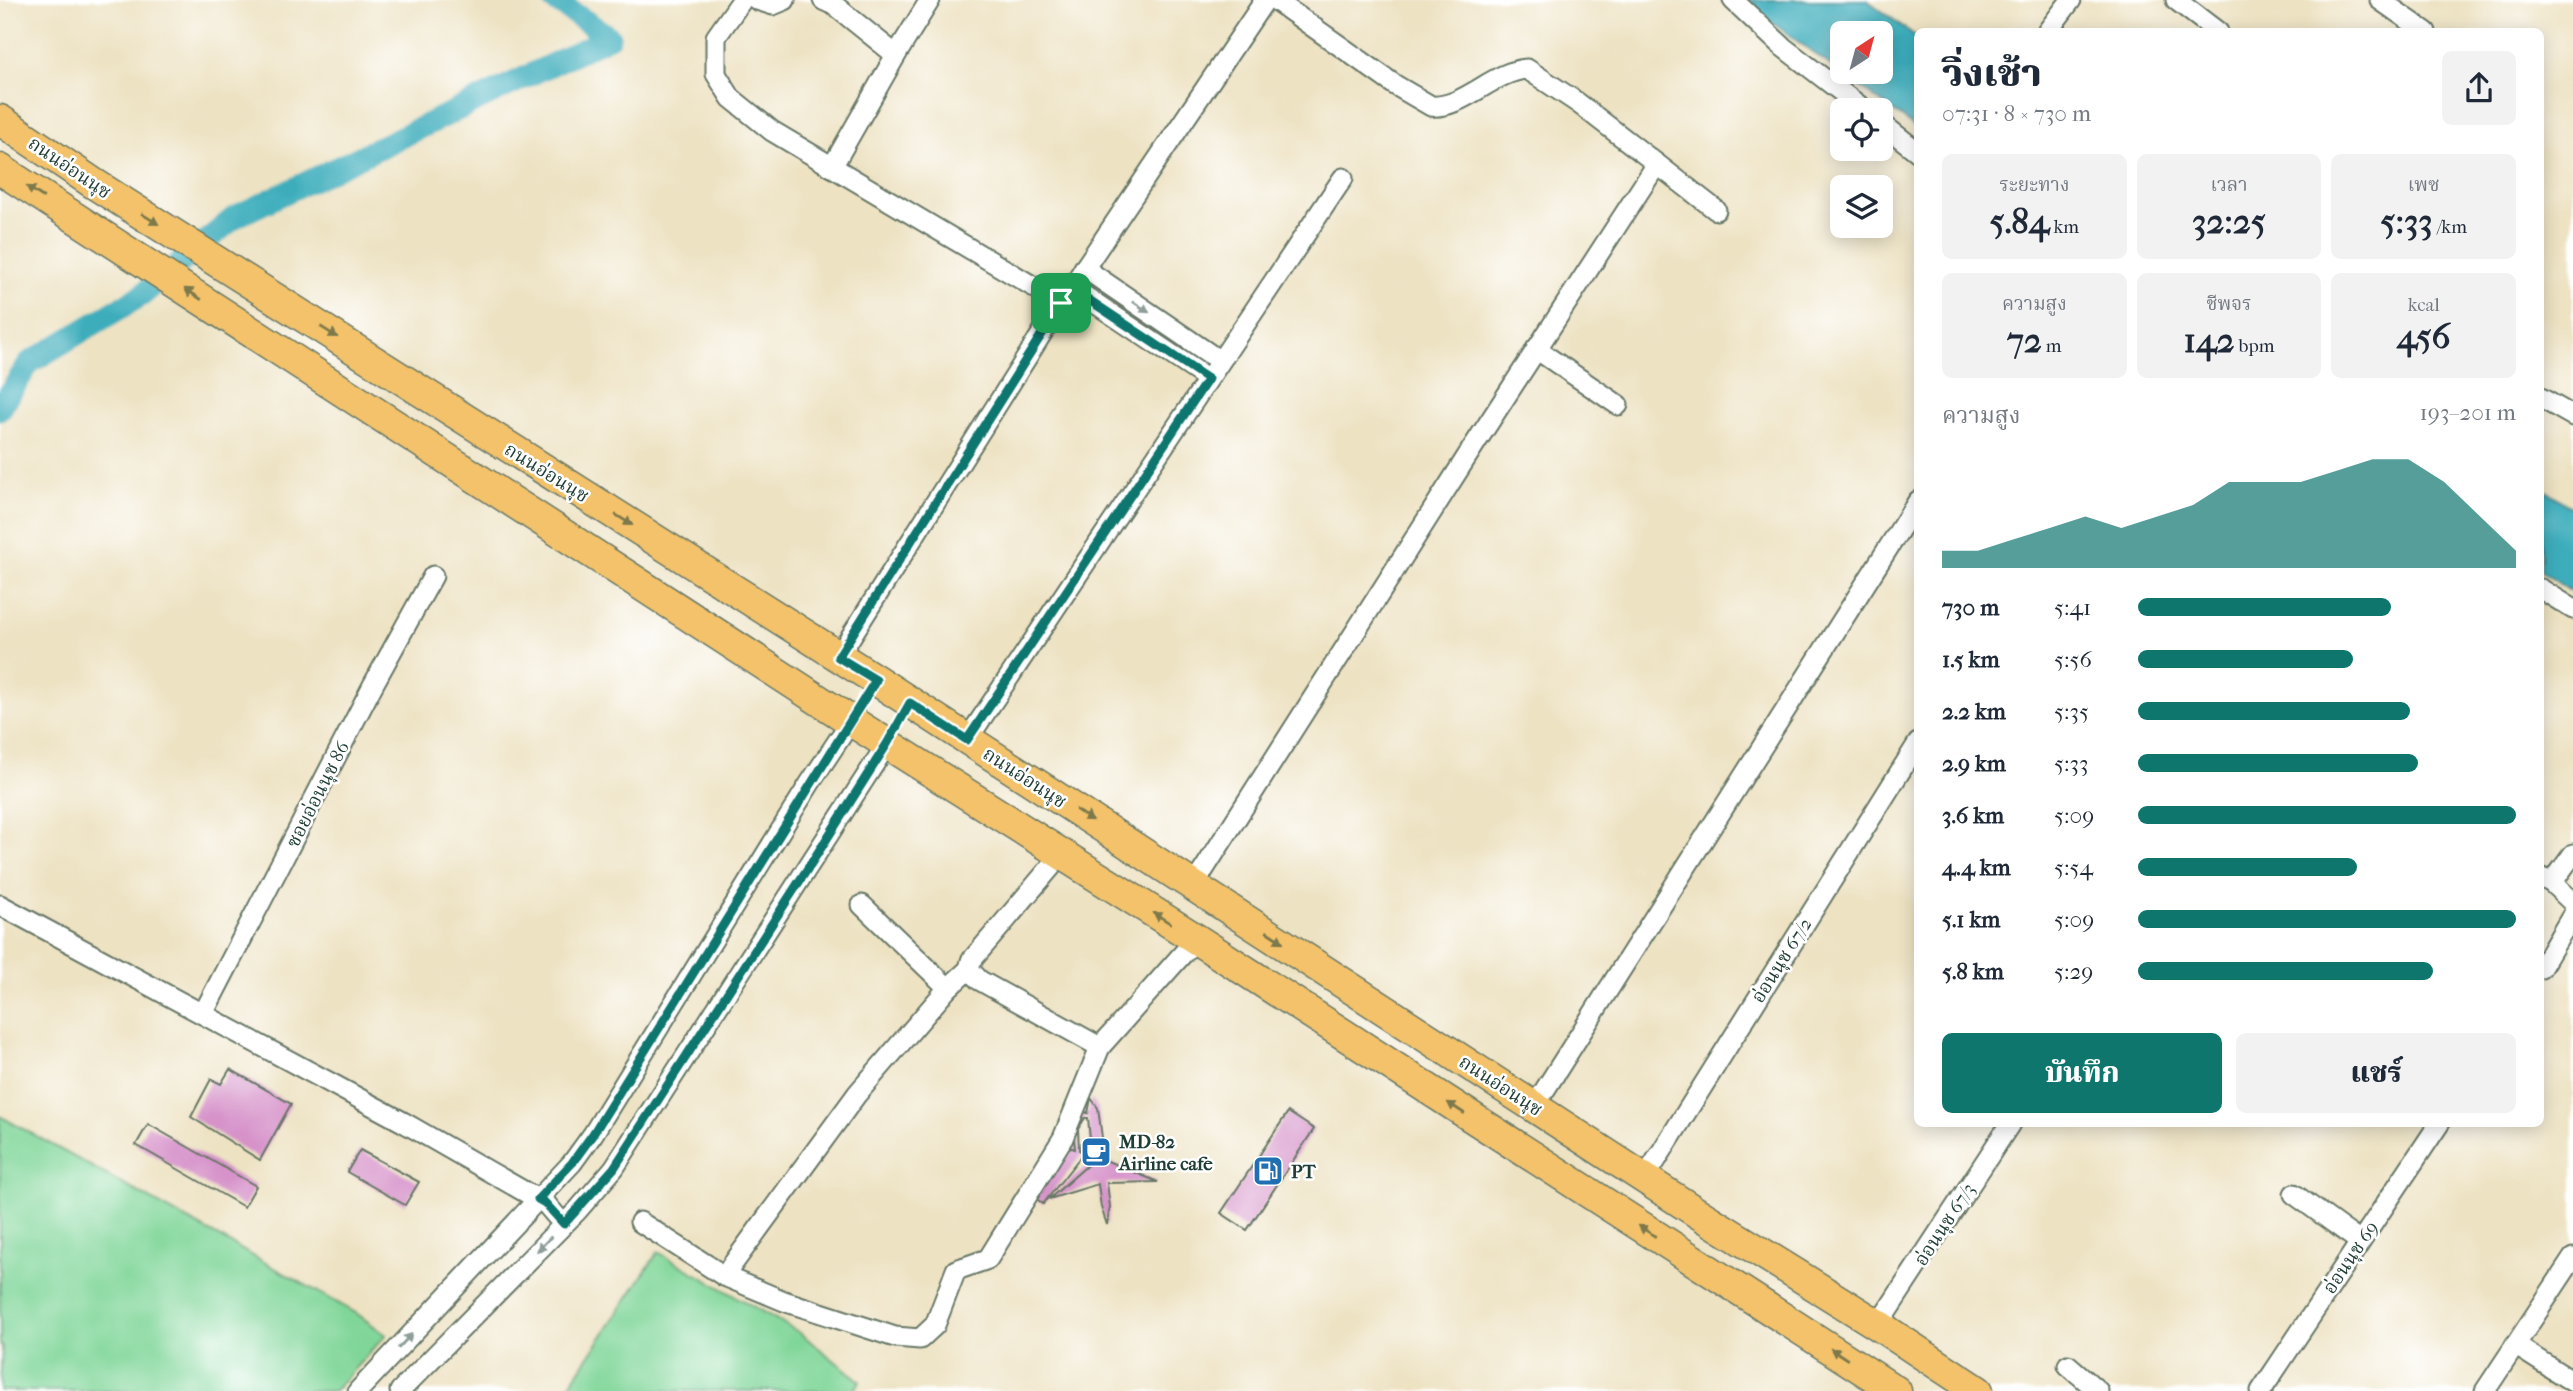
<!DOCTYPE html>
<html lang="th">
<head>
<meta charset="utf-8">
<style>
  :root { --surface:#fff; --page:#f2f2f3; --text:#1f2937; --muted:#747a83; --accent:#0f766e }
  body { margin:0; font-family:"IM FELL French Canon","Noto Serif Thai",serif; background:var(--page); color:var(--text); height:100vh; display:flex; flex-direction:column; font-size:26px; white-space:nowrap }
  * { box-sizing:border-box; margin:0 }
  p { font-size:23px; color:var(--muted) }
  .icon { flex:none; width:38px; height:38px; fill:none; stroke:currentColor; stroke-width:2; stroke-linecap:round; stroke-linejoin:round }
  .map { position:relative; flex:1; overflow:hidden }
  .sheet { position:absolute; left:1914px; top:28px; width:630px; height:1099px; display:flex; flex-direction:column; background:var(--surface); border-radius:10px; box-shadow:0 4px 18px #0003 }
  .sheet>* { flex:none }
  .needle { width:46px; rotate:36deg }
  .tools { position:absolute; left:1830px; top:21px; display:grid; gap:14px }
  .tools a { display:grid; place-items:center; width:63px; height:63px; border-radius:10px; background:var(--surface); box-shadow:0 4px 18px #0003; font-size:35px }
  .pin { position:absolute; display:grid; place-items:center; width:60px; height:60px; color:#fff; margin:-30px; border-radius:14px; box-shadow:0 4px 10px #0006 }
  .round { display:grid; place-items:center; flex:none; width:74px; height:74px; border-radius:10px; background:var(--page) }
  .head { display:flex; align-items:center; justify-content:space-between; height:119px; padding:0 28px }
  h1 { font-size:38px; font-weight:800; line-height:52px }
  .figures { display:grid; grid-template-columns:repeat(3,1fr); gap:10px; height:119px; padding:7px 28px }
  .figures div { display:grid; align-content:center; border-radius:10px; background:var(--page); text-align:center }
  .figures b { font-size:35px; font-weight:800 }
  .figures small { font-size:19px; font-weight:400 }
  .figures p { font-size:19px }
  .chart { height:196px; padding:14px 28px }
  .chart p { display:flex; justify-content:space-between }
  .chart svg { width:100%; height:126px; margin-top:7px; fill:var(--accent); opacity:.7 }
  .button { display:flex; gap:14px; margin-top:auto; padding:14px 28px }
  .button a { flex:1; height:80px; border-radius:10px; background:var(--accent); color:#fff; font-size:28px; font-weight:800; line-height:80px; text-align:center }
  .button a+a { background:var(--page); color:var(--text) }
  ul { padding:0 28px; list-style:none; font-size:23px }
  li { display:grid; grid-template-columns:112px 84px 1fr; align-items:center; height:52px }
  li i { height:18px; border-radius:9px; background:var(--accent) }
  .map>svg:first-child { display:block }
  .green { fill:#80d699; stroke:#508a66; stroke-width:2 }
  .water { fill:#3eadbc; stroke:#2e7578; stroke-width:2; fill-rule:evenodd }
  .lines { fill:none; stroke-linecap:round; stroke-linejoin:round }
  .canal { stroke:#3eadbc; stroke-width:23 }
  .building { fill:#d692c9 }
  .street-casing { stroke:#677766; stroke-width:23 }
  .primary-casing { stroke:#677766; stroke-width:33 }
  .street { stroke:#fff; stroke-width:19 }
  .primary { stroke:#f3c26a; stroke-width:30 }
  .oneway { fill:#7e794c }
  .oneway2 { fill:#8f9e9a }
  .route-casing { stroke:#fff; stroke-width:14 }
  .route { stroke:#0f766e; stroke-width:9 }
  .labels { text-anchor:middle; stroke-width:5; stroke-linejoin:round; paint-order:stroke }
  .street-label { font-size:19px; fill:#1f3d34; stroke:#fff }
  .poi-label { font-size:19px; font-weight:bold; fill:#1f3d34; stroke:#fff; text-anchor:start }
</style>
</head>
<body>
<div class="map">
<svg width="2573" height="1391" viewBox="0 0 2573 1391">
  <rect width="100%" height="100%" fill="#fff"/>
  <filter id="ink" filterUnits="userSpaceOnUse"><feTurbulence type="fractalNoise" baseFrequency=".0143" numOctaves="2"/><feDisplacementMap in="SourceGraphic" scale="14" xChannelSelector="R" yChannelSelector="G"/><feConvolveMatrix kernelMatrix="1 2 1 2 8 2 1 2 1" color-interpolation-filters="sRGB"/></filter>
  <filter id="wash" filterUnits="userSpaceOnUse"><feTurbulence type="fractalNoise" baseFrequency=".00686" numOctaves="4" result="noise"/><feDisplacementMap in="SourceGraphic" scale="28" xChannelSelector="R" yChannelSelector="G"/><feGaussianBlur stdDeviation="1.57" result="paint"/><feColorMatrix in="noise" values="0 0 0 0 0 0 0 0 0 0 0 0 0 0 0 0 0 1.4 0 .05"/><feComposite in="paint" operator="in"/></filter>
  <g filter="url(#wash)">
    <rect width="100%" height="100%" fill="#ede2c2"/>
    <g class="green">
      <path d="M0,1116L356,1313L386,1335L334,1391H0L2,1346L0,1345Z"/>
      <path d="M658,1252L800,1333L860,1381L854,1391H566Z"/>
    </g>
    <g class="water">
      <path d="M1741,0H1867L1918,38V129ZM1843,33H1881V72H1843Z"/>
      <path d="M2541,487L2573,509V593L2541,571Z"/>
    </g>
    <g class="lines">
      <path class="canal" d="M0,409L29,363L142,295L235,217L609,37L554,0"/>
    </g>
    <g id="blocks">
      <g class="building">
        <path d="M230,1069L291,1104L260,1160L191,1117L211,1079L221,1084Z"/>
        <path d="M1091,1098L1098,1108L1105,1160L1158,1182L1107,1183L1110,1207L1107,1225L1101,1207L1098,1184L1049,1199L1092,1161L1088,1118H1085L1078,1129L1079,1150L1084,1152L1043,1204L1027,1191L1054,1142L1075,1149L1073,1127L1084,1112L1088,1113Z"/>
        <path d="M1288,1112L1314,1129L1247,1230L1221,1213Z"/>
        <path d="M148,1124L256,1186L244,1207L136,1145Z"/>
        <path d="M360,1150L419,1182L405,1205L347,1172Z"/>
      </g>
    </g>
  </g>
  <g filter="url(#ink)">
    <use href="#blocks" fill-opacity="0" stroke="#677766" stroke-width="2"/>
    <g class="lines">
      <g class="street-casing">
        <g id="street">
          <path d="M742,0L716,37V74L731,98L772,131L1061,303"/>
          <path d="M757,0L773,5L785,0"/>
          <path d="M823,0L834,5L896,55L832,167"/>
          <path d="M1733,0L1783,47L1865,110"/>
          <path d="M2176,0L2218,32"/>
          <path d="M2380,0L2426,32"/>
          <path d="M2047,32L2071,0"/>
          <path d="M896,55L930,0"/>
          <path d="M1881,123L1918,152"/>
          <path d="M1657,164L1716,210"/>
          <path d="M1084,268L1220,361"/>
          <path d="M1071,287L1208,379"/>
          <path d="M1536,349L1618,405"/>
          <path d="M2541,398L2573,416"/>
          <path d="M2541,589L2573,609"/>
          <path d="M838,657L1061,303L1265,0"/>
          <path d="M967,740L1343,178"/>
          <path d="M1061,855L971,961L969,969L979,980L1100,1047L1196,939"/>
          <path d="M2541,877L2552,883L2573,903"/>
          <path d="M2552,883L2573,854"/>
          <path d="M1194,885L1473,447L1657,164L1578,103L1527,69C1493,71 1463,109 1431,106L1395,85L1275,0"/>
          <path d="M0,905L403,1122L546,1204L563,1224"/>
          <path d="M862,905L948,988"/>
          <path d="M2541,968L2573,914"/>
          <path d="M203,1014L373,685L433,576"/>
          <path d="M1534,1107L1918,501"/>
          <path d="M1645,1178L1918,743"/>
          <path d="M2294,1194L2360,1242"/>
          <path d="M640,1222L724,1276L784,1301L895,1337L920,1339L935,1325L956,1270L988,1259L1063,1138L1100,1047"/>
          <path d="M724,1276L857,1094L948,988L969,969"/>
          <path d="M1878,1325L2010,1124"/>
          <path d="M2515,1345L2573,1382"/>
          <path d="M2068,1365L2098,1391"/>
          <path d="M358,1391L572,1163L593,1134L810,783L851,721"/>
          <path d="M400,1391L577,1211L614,1168L887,744"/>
          <path d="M2261,1391L2439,1124"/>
          <path d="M2485,1391L2573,1258"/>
        </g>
      </g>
      <g class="primary-casing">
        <g id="primary">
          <path d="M0,120L93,183L876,680L1696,1212L1878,1325L1978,1391"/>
          <path d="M0,169L851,721L1196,939L1896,1391"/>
        </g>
      </g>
      <use href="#street" class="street"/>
      <use href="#primary" class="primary"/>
    </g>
    <defs><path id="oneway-solid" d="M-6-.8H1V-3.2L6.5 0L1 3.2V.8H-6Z" transform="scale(1.75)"/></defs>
    <g class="oneway">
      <use href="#oneway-solid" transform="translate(35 192) rotate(-147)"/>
      <use href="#oneway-solid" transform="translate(150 219) rotate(32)"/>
      <use href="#oneway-solid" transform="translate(193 294) rotate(-147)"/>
      <use href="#oneway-solid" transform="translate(329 332) rotate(32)"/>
      <use href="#oneway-solid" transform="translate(624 520) rotate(32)"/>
      <use href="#oneway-solid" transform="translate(1084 815) rotate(33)"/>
      <use href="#oneway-solid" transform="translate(1162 918) rotate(-148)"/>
      <use href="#oneway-solid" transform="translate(1275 937) rotate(33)"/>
      <use href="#oneway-solid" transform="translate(1456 1108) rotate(-147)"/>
      <use href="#oneway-solid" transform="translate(1647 1231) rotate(-147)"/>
      <use href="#oneway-solid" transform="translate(1839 1354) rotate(-147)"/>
    </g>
    <g class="oneway2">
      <use href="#oneway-solid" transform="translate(1141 307) rotate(34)"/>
      <use href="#oneway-solid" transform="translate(544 1244) rotate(134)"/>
      <use href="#oneway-solid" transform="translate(405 1341) rotate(-47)"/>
    </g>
  </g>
  <g class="lines" filter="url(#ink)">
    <g class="route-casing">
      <path id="route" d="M1071,288L1208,379L967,740L910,703L887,744L819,851L614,1168L564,1224L545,1203L538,1199L572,1163L593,1134L876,680L838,657Z"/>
    </g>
    <use href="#route" class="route"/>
  </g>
  <defs>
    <g id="cafe-square" transform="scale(1.575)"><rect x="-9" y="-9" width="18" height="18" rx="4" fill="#1f6fb2" stroke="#fff"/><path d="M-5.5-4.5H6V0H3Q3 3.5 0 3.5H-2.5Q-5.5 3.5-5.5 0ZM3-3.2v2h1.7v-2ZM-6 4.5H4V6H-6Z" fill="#fff"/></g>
    <g id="fuel-square" transform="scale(1.575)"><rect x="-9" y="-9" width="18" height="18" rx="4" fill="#1f6fb2" stroke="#fff"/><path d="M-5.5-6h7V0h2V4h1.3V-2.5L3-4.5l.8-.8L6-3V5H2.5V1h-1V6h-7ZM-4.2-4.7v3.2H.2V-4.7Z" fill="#fff"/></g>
  </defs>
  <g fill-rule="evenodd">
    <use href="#cafe-square" x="1096" y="1152"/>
    <use href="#fuel-square" x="1268" y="1171"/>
  </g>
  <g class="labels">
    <g class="street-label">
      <text transform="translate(70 167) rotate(34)" y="7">ถนนอ่อนนุช</text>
      <text transform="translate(547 472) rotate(32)" y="7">ถนนอ่อนนุช</text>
      <text transform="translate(1025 777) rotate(33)" y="7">ถนนอ่อนนุช</text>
      <text transform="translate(317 794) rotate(-63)" y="7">ซอยอ่อนนุช 86</text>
      <text transform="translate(1781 960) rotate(-58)" y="7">อ่อนนุช 67/2</text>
      <text transform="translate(1501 1085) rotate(33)" y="7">ถนนอ่อนนุช</text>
      <text transform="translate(1944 1224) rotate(-57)" y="7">อ่อนนุช 67/3</text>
      <text transform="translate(2350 1257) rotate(-56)" y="7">อ่อนนุช 69</text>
    </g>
    <g class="poi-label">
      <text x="1119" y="1148">MD-82<tspan x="1119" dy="22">Airline cafe</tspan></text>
      <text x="1291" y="1178">PT</text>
    </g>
  </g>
</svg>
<div class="tools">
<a><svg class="needle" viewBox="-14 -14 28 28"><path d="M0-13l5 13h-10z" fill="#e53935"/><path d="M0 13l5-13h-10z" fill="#747a83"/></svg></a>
<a><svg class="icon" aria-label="locate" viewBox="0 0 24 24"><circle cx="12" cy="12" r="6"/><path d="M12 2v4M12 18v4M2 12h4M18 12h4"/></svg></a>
<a><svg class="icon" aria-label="layers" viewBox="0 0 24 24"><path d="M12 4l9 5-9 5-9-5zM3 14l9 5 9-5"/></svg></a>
</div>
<div class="pin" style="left:1061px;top:303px;background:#1e9e55"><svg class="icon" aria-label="arrive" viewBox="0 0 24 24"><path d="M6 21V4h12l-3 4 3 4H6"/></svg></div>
<section class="sheet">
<div class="head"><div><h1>วิ่งเช้า</h1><p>07:31 · 8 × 730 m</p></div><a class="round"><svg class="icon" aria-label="share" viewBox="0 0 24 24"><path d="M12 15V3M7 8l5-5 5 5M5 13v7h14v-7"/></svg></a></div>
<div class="figures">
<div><p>ระยะทาง</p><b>5.84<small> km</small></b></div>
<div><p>เวลา</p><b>32:25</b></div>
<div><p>เพซ</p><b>5:33<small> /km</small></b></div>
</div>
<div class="figures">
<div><p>ความสูง</p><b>72<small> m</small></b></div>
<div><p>ชีพจร</p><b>142<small> bpm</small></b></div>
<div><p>kcal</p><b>456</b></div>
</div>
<div class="chart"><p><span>ความสูง</span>193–201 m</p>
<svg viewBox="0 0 160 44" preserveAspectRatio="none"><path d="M0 44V38L10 38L20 34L30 30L40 26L50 30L60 26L70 22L80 14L90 14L100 14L110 10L120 6L130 6L140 14L150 26L160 38V44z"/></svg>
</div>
<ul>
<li><b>730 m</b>5:41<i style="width:67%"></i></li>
<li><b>1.5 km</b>5:56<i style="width:57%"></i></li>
<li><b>2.2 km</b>5:35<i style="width:72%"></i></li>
<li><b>2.9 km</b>5:33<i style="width:74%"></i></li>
<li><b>3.6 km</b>5:09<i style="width:100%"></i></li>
<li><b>4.4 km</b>5:54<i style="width:58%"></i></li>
<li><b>5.1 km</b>5:09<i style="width:100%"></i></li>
<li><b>5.8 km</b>5:29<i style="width:78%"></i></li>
</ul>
<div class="button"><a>บันทึก</a><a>แชร์</a></div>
</section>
</div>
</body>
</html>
